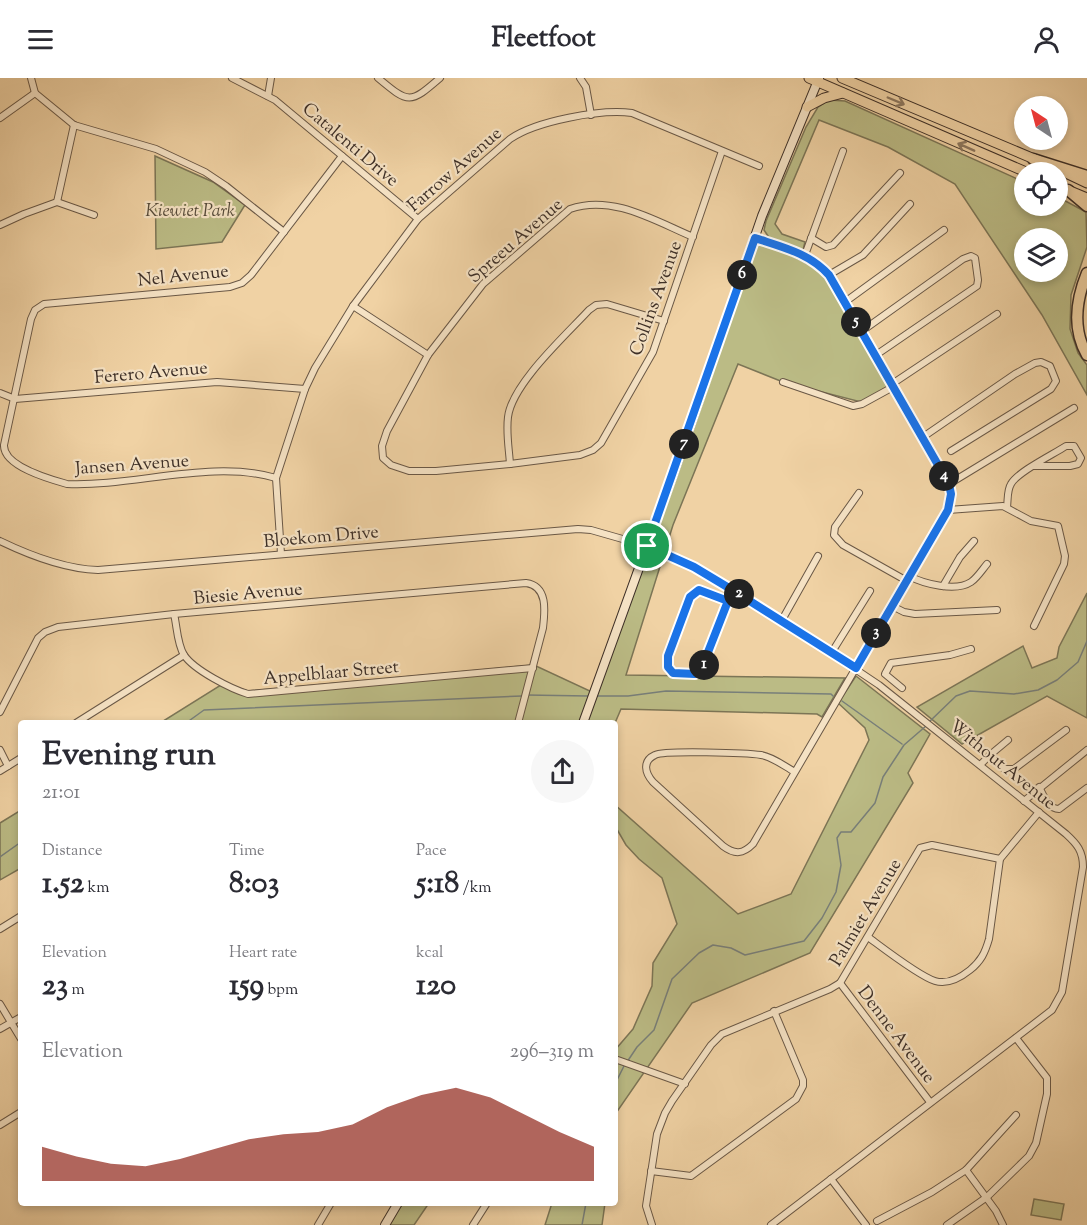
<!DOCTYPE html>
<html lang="en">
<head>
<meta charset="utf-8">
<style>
  :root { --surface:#fff; --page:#f7f7f7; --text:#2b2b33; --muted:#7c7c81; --accent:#8f2418 }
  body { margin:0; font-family:"Sorts Mill Goudy",serif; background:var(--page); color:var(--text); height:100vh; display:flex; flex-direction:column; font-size:22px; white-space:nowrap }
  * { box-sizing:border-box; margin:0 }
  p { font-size:20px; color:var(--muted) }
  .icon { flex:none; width:33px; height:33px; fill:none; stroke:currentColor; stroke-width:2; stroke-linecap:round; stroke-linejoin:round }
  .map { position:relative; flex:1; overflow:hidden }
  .panel { position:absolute; left:18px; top:642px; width:600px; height:486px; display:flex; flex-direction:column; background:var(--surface); border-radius:6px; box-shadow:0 3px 9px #0003 }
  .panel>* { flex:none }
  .needle { width:39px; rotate:324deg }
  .fabs { position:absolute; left:1014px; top:18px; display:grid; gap:12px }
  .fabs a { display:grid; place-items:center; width:54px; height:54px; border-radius:50%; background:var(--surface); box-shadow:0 3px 9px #0003; font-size:30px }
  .pin { position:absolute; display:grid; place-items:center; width:51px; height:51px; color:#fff; margin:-26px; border:3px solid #fff; border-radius:50%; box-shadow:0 2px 6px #0007 }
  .km { position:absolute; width:30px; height:30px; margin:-15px; border-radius:50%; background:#222; color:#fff; font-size:16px; line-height:30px; text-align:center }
  .round { display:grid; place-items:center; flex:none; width:63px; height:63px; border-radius:32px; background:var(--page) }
  .head { display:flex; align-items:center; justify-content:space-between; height:102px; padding:0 24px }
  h1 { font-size:33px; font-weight:800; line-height:45px }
  .figures { display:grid; grid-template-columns:repeat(3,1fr); gap:9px; height:102px; padding:6px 24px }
  .figures div { display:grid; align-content:center }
  .figures b { font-size:30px; font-weight:800 }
  .figures small { font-size:16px; font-weight:400 }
  .figures p { font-size:16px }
  .chart { height:168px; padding:12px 24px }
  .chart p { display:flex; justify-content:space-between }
  .chart svg { width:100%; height:108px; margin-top:6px; fill:var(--accent); opacity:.7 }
  header { display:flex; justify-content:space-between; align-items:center; height:78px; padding:0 24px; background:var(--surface); font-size:27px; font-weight:800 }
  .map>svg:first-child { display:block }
  .green { fill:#bbbb85; stroke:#7c7556; stroke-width:1.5; fill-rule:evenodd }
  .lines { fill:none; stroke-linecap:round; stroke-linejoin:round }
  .stream { stroke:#787f7a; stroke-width:1.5 }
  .street-casing { stroke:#6a5846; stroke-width:8 }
  .secondary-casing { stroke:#3d2f27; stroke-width:10 }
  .primary-casing { stroke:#3d2f27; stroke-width:11 }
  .highway-casing { stroke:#3d2f27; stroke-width:13 }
  .street { stroke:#f5e2c4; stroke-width:6 }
  .secondary { stroke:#f5e2c4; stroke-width:8 }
  .primary { stroke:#f0d2a4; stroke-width:9 }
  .highway { stroke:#f0d2a4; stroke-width:10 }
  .oneway { stroke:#8e785f }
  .route-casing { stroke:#fff; stroke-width:12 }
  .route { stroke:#1a73e8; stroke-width:8 }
  .labels { text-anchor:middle; stroke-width:4.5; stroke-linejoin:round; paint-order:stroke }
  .street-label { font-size:18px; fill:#3d2f27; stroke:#f5e2c4 }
  .park-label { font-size:18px; font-style:italic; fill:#564b3a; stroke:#f5e2c4 }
</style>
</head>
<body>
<header><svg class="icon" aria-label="menu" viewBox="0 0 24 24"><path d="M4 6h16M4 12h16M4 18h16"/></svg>Fleetfoot<svg class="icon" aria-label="person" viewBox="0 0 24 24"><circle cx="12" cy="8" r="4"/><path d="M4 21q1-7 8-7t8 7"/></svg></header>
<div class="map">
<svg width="1087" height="1147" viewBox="0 0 1087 1147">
  <rect width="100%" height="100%" fill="#f0d2a4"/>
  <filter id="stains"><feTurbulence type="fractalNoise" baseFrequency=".00333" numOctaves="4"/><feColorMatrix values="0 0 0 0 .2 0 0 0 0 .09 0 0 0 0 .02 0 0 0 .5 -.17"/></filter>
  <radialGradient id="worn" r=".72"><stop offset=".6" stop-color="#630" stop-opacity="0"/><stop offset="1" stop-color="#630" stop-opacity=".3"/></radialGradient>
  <g class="green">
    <path d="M829,22L845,23L1024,104V128H1058V119L1086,134L1087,169L1071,217L1070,251L1078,275L1087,287V317L1042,237L955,106L888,69L819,42L775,146L782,156L805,164L803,172L770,161L764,152L766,143L806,49L818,29ZM1024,160H1058V194H1024Z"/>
    <path d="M155,78L213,104L245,127L222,164L156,171Z"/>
    <path d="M756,159L833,199L895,307L861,324L783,304L738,286L673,447L626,597L845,600L822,639L817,636L621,631L615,645H160L224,605L248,613L534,587L594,615Z"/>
    <path d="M1087,515V640L1047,618L962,666L917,629L1023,568L1032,590L1057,580L1059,569Z"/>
    <path d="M856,598L930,656L908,695L913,705L810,875L692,925L616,1035L615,1042V972L633,951L652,908L653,885L677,846L662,800L639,781L626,767L615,748V727L738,836L791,816L869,662L865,650L838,625Z"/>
    <path d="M21,732V790L0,802V745Z"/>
    <path d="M1034,1121L1064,1126L1061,1142L1031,1137Z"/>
    <path d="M400,1125H429L414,1147H387Z"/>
    <path d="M552,1125H605L602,1147H545Z"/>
  </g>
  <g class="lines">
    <g class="stream">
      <path d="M526,617L588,618"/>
      <path d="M595,618H628L666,613L831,616L833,618"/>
      <path d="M842,623L902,666"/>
      <path d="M929,644L956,618L970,613L1014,616L1038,612L1057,602L1078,584L1087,563"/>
      <path d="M186,645L204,632L522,618"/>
      <path d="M0,779L21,764"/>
      <path d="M627,984L637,969L654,952L672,901L699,875L713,867L731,870L745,877L804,863L822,840L836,814L841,787L837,760L841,754H851L875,725L883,699L904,667L926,648"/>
      <path d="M615,1006L624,988"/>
      <path d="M582,1147L586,1125"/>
    </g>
    <g class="street-casing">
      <g id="street">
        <path d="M31,0L35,15L74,47L156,71L205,94L226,108L284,154"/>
        <path d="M232,0L275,22L418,141"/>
        <path d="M378,0C409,26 410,26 440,0"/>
        <path d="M580,0L586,9L591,37"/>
        <path d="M268,18L271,0"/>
        <path d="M0,40L35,15"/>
        <path d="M57,124L74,47"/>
        <path d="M57,124L94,137"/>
        <path d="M0,147L24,136L57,124"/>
        <path d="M693,159C655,143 612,116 570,131L483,206L428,277L387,353L382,368L383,380L391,387L409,393H436L510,386L580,377L593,372L601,365L653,274L722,73"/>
        <path d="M755,160C782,169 809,175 829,197L949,406L951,416L948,432L753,766C743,776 735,777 723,768L653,704C645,695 642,683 655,677C664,672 748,675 761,677C773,679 784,688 795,694"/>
        <path d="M811,160L826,169L833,167L900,95"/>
        <path d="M805,177L843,73"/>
        <path d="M829,197L863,177L910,126"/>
        <path d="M845,224L944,152"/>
        <path d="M353,228L428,277"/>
        <path d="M862,253L963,181L971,178L975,180L978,202L977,208L876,277"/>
        <path d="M783,304L853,328L862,326L893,309"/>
        <path d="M892,306L997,236"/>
        <path d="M0,315L15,321L217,304L305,311"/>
        <path d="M923,359L1015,296L1035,285L1041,284L1050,288L1056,303L1051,311L951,373"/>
        <path d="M510,386C509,371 506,355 508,339C512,306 565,258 589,232L596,227L607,226L664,243"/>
        <path d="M276,400C212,381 133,409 67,406C49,401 3,388 4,367L31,241L35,232L44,226L230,209L242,205L251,197L342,78"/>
        <path d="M949,406L1074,330"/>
        <path d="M859,415L835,449L834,457L843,467L907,503"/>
        <path d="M1007,429C1008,422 1007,412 1011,406C1017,394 1054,376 1066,368H1074L1081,380L1078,386L1070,388H1033"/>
        <path d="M948,432L1003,428L1031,443L1058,448L1065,478L1064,486L1034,548"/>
        <path d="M0,463C29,477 66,491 98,492L578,451L591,452L647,468L680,482L797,552L879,607L1066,756C1077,766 1083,773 1083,789L1062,914L1052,932L771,1147"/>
        <path d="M281,476L276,400L305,311L315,290L353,228L418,141L510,61C536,43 600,31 632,35L759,88"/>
        <path d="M909,498C924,506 956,514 971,504C977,500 982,492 987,486"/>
        <path d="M943,508L960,479L974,463"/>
        <path d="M727,523C716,518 703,509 692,516L668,578L667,589L673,595L695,596L701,592L727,523L734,512"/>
        <path d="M892,528L904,534L915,536L997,532"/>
        <path d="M174,536C177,548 177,566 184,577C194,592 231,611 248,616L533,590"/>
        <path d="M782,542L818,478"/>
        <path d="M832,574L870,513"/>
        <path d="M902,610L885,596L891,585L950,577L971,571"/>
        <path d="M0,634L38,560L45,554L58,549L174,536L526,505C548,508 545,533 543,550L518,645"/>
        <path d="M76,645L184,577"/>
        <path d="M0,672L8,688"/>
        <path d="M990,677L1008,662"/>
        <path d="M980,687L990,677L1004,691H1014L1066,652"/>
        <path d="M0,693L21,680"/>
        <path d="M1039,709C1044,718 1048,731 1059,731L1087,710"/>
        <path d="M1024,723L1087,672"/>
        <path d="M0,851L21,838"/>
        <path d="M868,859C883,870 919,898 935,903C948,907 960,900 970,892C981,883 985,875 989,861L1000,781L1039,734"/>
        <path d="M840,905L930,1024"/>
        <path d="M0,926L21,961"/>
        <path d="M0,951L21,939"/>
        <path d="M615,981L685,1006"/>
        <path d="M0,1047L21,1034"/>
        <path d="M966,1092L996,1133L1003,1147"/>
        <path d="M651,1093L691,1098L796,1021L803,1008V1002L774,933"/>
        <path d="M831,1101L866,1147"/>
        <path d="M877,1143L932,1114L966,1092L1016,1037"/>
        <path d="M318,1147L331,1125"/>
        <path d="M473,1147L487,1125"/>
        <path d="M652,1147L646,1128L657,1056L665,1035L672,1023L711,967L722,956L830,911L840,905L920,770L932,767L1000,781"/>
        <path d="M947,1147L987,1119L1029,1078L1036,1065L1047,1016V1000L1016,960"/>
      </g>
    </g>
    <g class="secondary-casing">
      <g id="secondary">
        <path d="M583,645L682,371L762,138L819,0"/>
        <path d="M385,1147L398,1125"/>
      </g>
    </g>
    <g class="primary-casing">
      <g id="primary">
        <path d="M809,0L1026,94"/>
        <path d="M842,0L1039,83"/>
        <path d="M807,29L824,20L843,15"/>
        <path d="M1068,96L1087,105"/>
        <path d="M1058,108L1087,120"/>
      </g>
    </g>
    <g class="highway-casing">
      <g id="highway">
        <path d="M1033,81L1087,98"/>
        <path d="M1068,112L1087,128"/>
        <path d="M1087,195C1076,222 1072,251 1087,277"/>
      </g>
    </g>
    <use href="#street" class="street"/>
    <use href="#secondary" class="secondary"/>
    <use href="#primary" class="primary"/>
    <use href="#highway" class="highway"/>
  </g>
  <defs><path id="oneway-shaft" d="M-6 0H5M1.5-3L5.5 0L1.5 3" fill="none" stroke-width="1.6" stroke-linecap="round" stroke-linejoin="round" transform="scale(1.5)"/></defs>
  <g class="oneway">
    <use href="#oneway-shaft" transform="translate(896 23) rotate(23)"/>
    <use href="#oneway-shaft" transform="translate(966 69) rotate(-156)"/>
  </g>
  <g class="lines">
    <g class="route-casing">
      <path id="route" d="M647,468L694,489L734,513L728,523L701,592L695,596L673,595L668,589V578L690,519L699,512L728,523L734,513L856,590L948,432L951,416L949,406L829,197C809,175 782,169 755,160L647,468"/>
    </g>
    <use href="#route" class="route"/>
  </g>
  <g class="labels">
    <g class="street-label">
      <text transform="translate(351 66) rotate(40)" y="6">Catalenti Drive</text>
      <text transform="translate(454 91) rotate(-41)" y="6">Farrow Avenue</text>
      <text transform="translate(515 162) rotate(-41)" y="6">Spreeu Avenue</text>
      <text transform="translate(183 197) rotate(-6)" y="6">Nel Avenue</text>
      <text transform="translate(655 220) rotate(-70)" y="6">Collins Avenue</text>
      <text transform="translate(151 294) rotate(-5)" y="6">Ferero Avenue</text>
      <text transform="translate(132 386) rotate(-4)" y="6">Jansen Avenue</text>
      <text transform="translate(321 458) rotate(-5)" y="6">Bloekom Drive</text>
      <text transform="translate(248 515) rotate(-5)" y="6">Biesie Avenue</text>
      <text transform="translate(331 594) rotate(-5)" y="6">Appelblaar Street</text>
      <text transform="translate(1003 686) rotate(39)" y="6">Without Avenue</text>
      <text transform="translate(865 834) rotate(-59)" y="6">Palmiet Avenue</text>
      <text transform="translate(897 956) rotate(53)" y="6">Denne Avenue</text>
    </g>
    <g class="park-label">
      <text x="190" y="138">Kiewiet Park</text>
    </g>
  </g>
  <rect width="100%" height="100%" filter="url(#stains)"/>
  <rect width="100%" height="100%" fill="url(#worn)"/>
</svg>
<div class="fabs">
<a><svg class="needle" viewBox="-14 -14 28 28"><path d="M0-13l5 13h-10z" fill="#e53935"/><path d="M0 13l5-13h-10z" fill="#7c7c81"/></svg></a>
<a><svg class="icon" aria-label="locate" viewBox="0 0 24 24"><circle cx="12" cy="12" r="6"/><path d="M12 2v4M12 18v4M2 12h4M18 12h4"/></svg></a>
<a><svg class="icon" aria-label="layers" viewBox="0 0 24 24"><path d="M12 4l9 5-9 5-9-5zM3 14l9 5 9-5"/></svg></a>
</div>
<div class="pin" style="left:647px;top:468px;background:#1e9e55"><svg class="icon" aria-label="arrive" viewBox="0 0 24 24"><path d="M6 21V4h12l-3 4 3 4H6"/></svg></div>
<b class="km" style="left:704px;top:587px">1</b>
<b class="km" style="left:739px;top:516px">2</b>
<b class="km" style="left:876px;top:555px">3</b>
<b class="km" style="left:944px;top:398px">4</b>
<b class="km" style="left:856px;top:244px">5</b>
<b class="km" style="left:742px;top:197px">6</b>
<b class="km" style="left:684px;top:366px">7</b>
<section class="panel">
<div class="head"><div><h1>Evening run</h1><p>21:01</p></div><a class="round"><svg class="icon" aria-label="share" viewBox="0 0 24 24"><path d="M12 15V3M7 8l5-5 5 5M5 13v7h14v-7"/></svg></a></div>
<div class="figures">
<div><p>Distance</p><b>1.52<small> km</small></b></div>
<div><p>Time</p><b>8:03</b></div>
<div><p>Pace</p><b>5:18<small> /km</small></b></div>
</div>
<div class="figures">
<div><p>Elevation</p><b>23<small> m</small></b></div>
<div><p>Heart rate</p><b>159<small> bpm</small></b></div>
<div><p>kcal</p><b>120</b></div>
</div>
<div class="chart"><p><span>Elevation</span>296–319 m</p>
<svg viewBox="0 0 160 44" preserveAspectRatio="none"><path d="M0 44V30L10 34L20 37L30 38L40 35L50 31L60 27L70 25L80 24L90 21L100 14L110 9L120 6L130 10L140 17L150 24L160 30V44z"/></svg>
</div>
</section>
</div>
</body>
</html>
